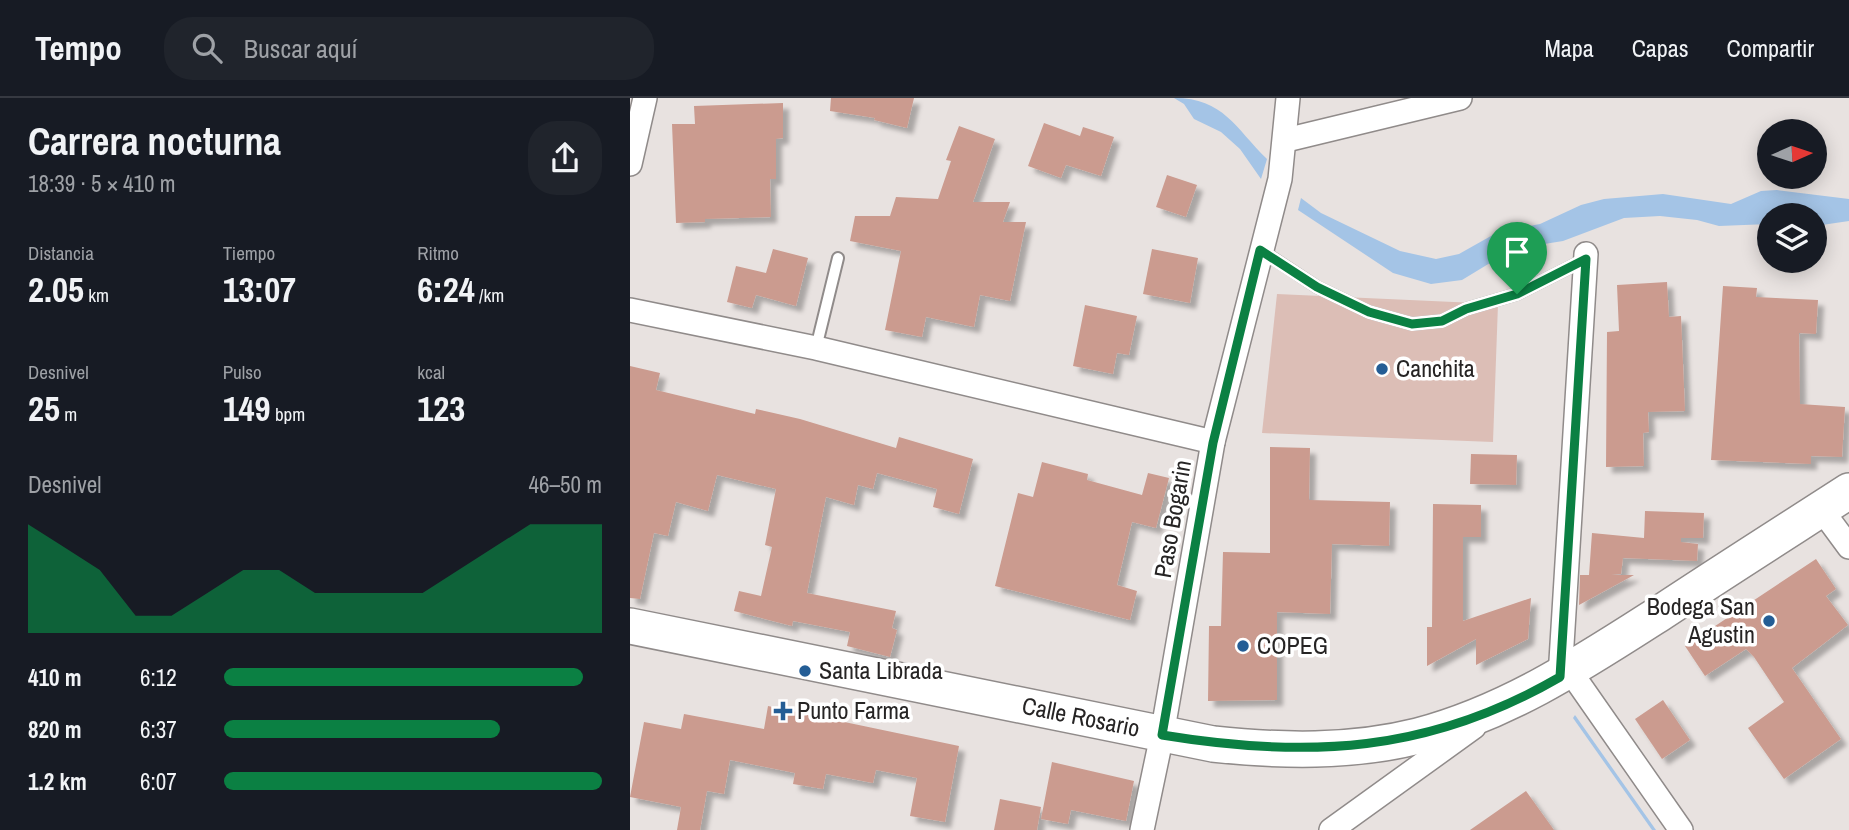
<!DOCTYPE html>
<html lang="es">
<head>
<meta charset="utf-8">
<style>
  :root { --surface:#171b24; --page:#20242c; --text:#f1f3f6; --muted:#9ea1a6; --line:#363941; --accent:#0b8043 }
  body { margin:0; font-family:"Archivo Narrow",sans-serif; background:var(--page); color:var(--text); height:100vh; display:flex; flex-direction:column; font-size:26px; white-space:nowrap }
  * { box-sizing:border-box; margin:0 }
  p { font-size:23px; color:var(--muted) }
  .icon { flex:none; width:38px; height:38px; fill:none; stroke:currentColor; stroke-width:2; stroke-linecap:round; stroke-linejoin:round }
  .map { position:relative; flex:1; overflow:hidden }
  .side { display:flex; flex-direction:column; background:var(--surface); width:630px }
  .side>* { flex:none }
  .needle { width:46px; rotate:87deg }
  .controls { position:absolute; left:1127px; top:21px; display:grid; gap:14px }
  .controls a { display:grid; place-items:center; width:70px; height:70px; border-radius:50%; background:var(--surface); box-shadow:0 4px 18px #0003; font-size:35px }
  .pin { position:absolute; display:grid; place-items:center; width:60px; height:60px; color:#fff; margin:-72px -30px; border-radius:50% 50% 50% 0; rotate:-45deg; box-shadow:0 0 7px #0007 }
  .pin .icon { rotate:45deg }
  .round { display:grid; place-items:center; flex:none; width:74px; height:74px; border-radius:28px; background:var(--page) }
  .overview { display:flex; align-items:center; justify-content:space-between; height:119px; padding:0 28px }
  h1 { font-size:38px; font-weight:800; line-height:52px }
  .metrics { display:grid; grid-template-columns:repeat(3,1fr); gap:10px; height:119px; padding:7px 28px }
  .metrics div { display:grid; align-content:center }
  .metrics b { font-size:35px; font-weight:800 }
  .metrics small { font-size:19px; font-weight:400 }
  .metrics p { font-size:19px }
  .chart { height:196px; padding:14px 28px }
  .chart p { display:flex; justify-content:space-between }
  .chart svg { width:100%; height:126px; margin-top:7px; fill:var(--accent); opacity:.7 }
  ul { padding:0 28px; list-style:none; font-size:23px }
  li { display:grid; grid-template-columns:112px 84px 1fr; align-items:center; height:52px }
  li i { height:18px; border-radius:9px; background:var(--accent) }
  header { display:flex; align-items:center; gap:42px; box-sizing:border-box; height:98px; padding:0 35px; background:var(--surface); border-bottom:2px solid var(--line) }
  header strong { font-size:33px }
  nav { display:flex; gap:38px; margin-inline-start:auto; font-size:24px }
  .search { width:490px; height:63px; background:var(--page); display:flex; align-items:center; gap:18px; box-sizing:border-box; padding:0 24px; border-radius:28px; color:var(--muted); font-size:26px }
  main { display:flex; flex:1; min-height:0 }
  .map>svg:first-child { display:block }
  .green { fill:#dcbeb6 }
  .water { fill:#a4c4e6 }
  .building { fill:#cb9b8f; filter:url(#shadow) }
  .lines { fill:none; stroke-linecap:round; stroke-linejoin:round }
  .service-casing { stroke:#908b8a; stroke-width:14 }
  .minor-casing { stroke:#908b8a; stroke-width:26 }
  .primary-casing { stroke:#908b8a; stroke-width:38 }
  .service { stroke:#fff; stroke-width:10 }
  .minor { stroke:#fff; stroke-width:23 }
  .primary { stroke:#fff; stroke-width:35 }
  .route-casing { stroke:#fff; stroke-width:14 }
  .route { stroke:#0b8043; stroke-width:9 }
  .poi-dot { fill:#245d95; stroke:#fff; stroke-width:2.5 }
  .labels { text-anchor:middle; stroke-width:7; stroke-linejoin:round; paint-order:stroke }
  .poi-label { font-size:24px; fill:#262424; stroke:#fff; text-anchor:start }
  .street-label { font-size:24px; fill:#262424; stroke:#fff }
</style>
</head>
<body>
<header>
<strong>Tempo</strong>
<div class="search"><svg class="icon" aria-label="search" viewBox="0 0 24 24"><circle cx="10" cy="10" r="6"/><path d="M15 15l6 6"/></svg>Buscar aquí</div>
<nav><a>Mapa</a><a>Capas</a><a>Compartir</a></nav>
</header>
<main>
<section class="side">
<div class="overview"><div><h1>Carrera nocturna</h1><p>18:39 · 5 × 410 m</p></div><a class="round"><svg class="icon" aria-label="share" viewBox="0 0 24 24"><path d="M12 15V3M7 8l5-5 5 5M5 13v7h14v-7"/></svg></a></div>
<div class="metrics">
<div><p>Distancia</p><b>2.05<small> km</small></b></div>
<div><p>Tiempo</p><b>13:07</b></div>
<div><p>Ritmo</p><b>6:24<small> /km</small></b></div>
</div>
<div class="metrics">
<div><p>Desnivel</p><b>25<small> m</small></b></div>
<div><p>Pulso</p><b>149<small> bpm</small></b></div>
<div><p>kcal</p><b>123</b></div>
</div>
<div class="chart"><p><span>Desnivel</span>46–50 m</p>
<svg viewBox="0 0 160 44" preserveAspectRatio="none"><path d="M0 44V6L10 14L20 22L30 38L40 38L50 30L60 22L70 22L80 30L90 30L100 30L110 30L120 22L130 14L140 6L150 6L160 6V44z"/></svg>
</div>
<ul>
<li><b>410 m</b>6:12<i style="width:95%"></i></li>
<li><b>820 m</b>6:37<i style="width:73%"></i></li>
<li><b>1.2 km</b>6:07<i style="width:100%"></i></li>
</ul>
</section>
<div class="map">
<svg width="1219" height="732" viewBox="0 0 1219 732">
  <defs>
    <filter id="shadow"><feDropShadow dx="6" dy="6" stdDeviation="2" flood-color="#0004"/></filter>
  </defs>
  <rect width="100%" height="100%" fill="#e8e2e0"/>
  <path class="green" d="M647,196L868,206L863,344L632,335Z"/>
  <g class="water">
    <path d="M544,0C594,0 605,30 637,61L631,81L610,51L591,34L564,21L554,6Z"/>
    <path d="M1147,92L1219,101V123L1185,128V117H1139V126L1089,128L1067,122L1030,118L994,120L933,143L883,151L832,182L801,186L763,175L668,112L671,100L691,115L770,153L806,161L829,156L868,134L910,126L951,107L974,101L1033,96L1101,106L1131,93Z"/>
    <path d="M945,617L1026,732H1022L943,620Z"/>
  </g>
  <g class="building">
    <path d="M201,0H284L277,30L244,22L245,20L200,13Z"/>
    <path d="M153,5V40L146,41V81H140L141,119L75,121V124L46,125L42,26H65L64,8Z"/>
    <path d="M414,25L450,38L453,29L484,39L471,78L436,67L431,80L398,68Z"/>
    <path d="M329,28L365,41L343,104H380L373,124H396L380,203L350,197L344,229L296,219L292,239L255,232L271,153L220,143L225,118H260L266,99L308,101L321,63L316,62Z"/>
    <path d="M537,77L567,87L556,119L526,109Z"/>
    <path d="M143,151L178,160L166,208L126,197L122,210L97,204L106,168L136,175Z"/>
    <path d="M522,151L568,160L560,205L513,196Z"/>
    <path d="M1037,184L1039,219L1051,218L1055,313L1018,314L1019,334L1013,335L1014,368L976,369L977,234L989,233L987,187Z"/>
    <path d="M1093,188L1127,190L1126,199L1188,202L1186,236L1169,235L1170,306L1215,309L1212,359L1181,358V366L1081,362Z"/>
    <path d="M455,207L507,218L499,257L487,255L483,276L443,268Z"/>
    <path d="M0,268L30,275L26,292L125,316L126,311L170,321L266,350L269,339L343,361L329,416L303,409L307,391L247,375L243,391L228,387L224,407L196,399L177,495L266,513L262,530L267,532L260,559L217,548L220,534L163,523L162,528L104,513L109,493L131,498L142,449L135,447L146,391L87,377L78,413L46,404L38,438L24,435L10,501L0,500Z"/>
    <path d="M640,349L680,350L679,402L760,404L759,448L702,446L700,516L647,514V602L578,603L579,528H591L593,454L640,455Z"/>
    <path d="M841,356L887,357L886,387L840,386Z"/>
    <path d="M412,364L458,376L457,382L512,397L518,375L539,380L526,430L502,424L487,487L507,493L500,522L365,488L388,395L403,399Z"/>
    <path d="M803,406L851,407V439H833V523L901,500L898,541L846,567V541L797,568V529H802Z"/>
    <path d="M1015,413L1074,415L1073,440H1051V444L1068,446L1067,463L993,460L991,476L981,477H1004L949,507L950,477H959L962,435L1014,440Z"/>
    <path d="M1186,461L1206,491L1196,498L1218,527L1162,570L1211,641L1154,681L1118,630L1154,604L1124,559L1116,551L1075,578L1055,548Z"/>
    <path d="M1033,602L1060,642L1032,661L1005,621Z"/>
    <path d="M138,608L329,648L315,724L280,718L287,680L246,672L243,685L196,676L193,691L163,686L165,675L100,662L94,696L77,693L70,732H47L51,709L0,699L14,624L51,631L54,616L134,631Z"/>
    <path d="M422,664L504,683L496,723L441,712L438,726L411,721Z"/>
    <path d="M896,693L924,732H840Z"/>
    <path d="M370,701L411,709L407,732H364Z"/>
  </g>
  <g class="lines">
    <g class="service-casing">
      <g id="service">
        <path d="M632,153L687,189L739,214L782,226L812,223L836,211L887,196L956,161"/>
        <path d="M186,250L208,160"/>
      </g>
    </g>
    <g class="minor-casing">
      <g id="minor">
        <path d="M656,42L830,0"/>
        <path d="M0,66L15,0"/>
        <path d="M0,212L186,250L583,344"/>
        <path d="M1191,411L1219,449"/>
        <path d="M940,573L1051,732"/>
        <path d="M930,579L956,156"/>
        <path d="M512,732L532,637L583,344L650,81L658,0"/>
        <path d="M701,732L844,629"/>
      </g>
    </g>
    <g class="primary-casing">
      <g id="primary">
        <path id="s1" d="M0,528L583,646C650,653 721,655 788,638C879,614 954,564 1032,514C1094,473 1157,433 1219,393"/>
      </g>
    </g>
    <use href="#service" class="service"/>
    <use href="#minor" class="minor"/>
    <use href="#primary" class="primary"/>
  </g>
  <g class="lines">
    <g class="route-casing">
      <path id="route" d="M630,152L687,189L739,214L782,226L812,223L836,211L887,196L956,161L930,579C799,655 678,661 532,637L583,345Z"/>
    </g>
    <use href="#route" class="route"/>
  </g>
  <g class="poi-dot">
    <circle cx="752" cy="271" r="7"/>
    <circle cx="1139" cy="523" r="7"/>
    <circle cx="613" cy="548" r="7"/>
    <circle cx="175" cy="573" r="7"/>
    <path d="M149.5 602.5h7v7h7v7h-7v7h-7v-7h-7v-7h7z"/>
  </g>
  <g class="labels">
    <g class="poi-label">
      <text x="766" y="279">Canchita</text>
      <text x="1125" y="517" text-anchor="end">Bodega San<tspan x="1125" dy="28">Agustin</tspan></text>
      <text x="627" y="556">COPEG</text>
      <text x="189" y="581">Santa Librada</text>
      <text x="167" y="621">Punto Farma</text>
    </g>
    <g class="street-label">
      <text transform="translate(543 421) rotate(-80)" y="8">Paso Bogarin</text>
      <text dy="8" stroke="none"><textPath href="#s1" startOffset="460">Calle Rosario</textPath></text>
    </g>
  </g>
</svg>
<div class="controls">
<a><svg class="needle" viewBox="-14 -14 28 28"><path d="M0-13l5 13h-10z" fill="#e53935"/><path d="M0 13l5-13h-10z" fill="#9ea1a6"/></svg></a>
<a><svg class="icon" aria-label="layers" viewBox="0 0 24 24"><path d="M12 4l9 5-9 5-9-5zM3 14l9 5 9-5"/></svg></a>
</div>
<div class="pin" style="left:887px;top:196px;background:#1e9e55"><svg class="icon" aria-label="arrive" viewBox="0 0 24 24"><path d="M6 21V4h12l-3 4 3 4H6"/></svg></div>
</div>
</main>
</body>
</html>
